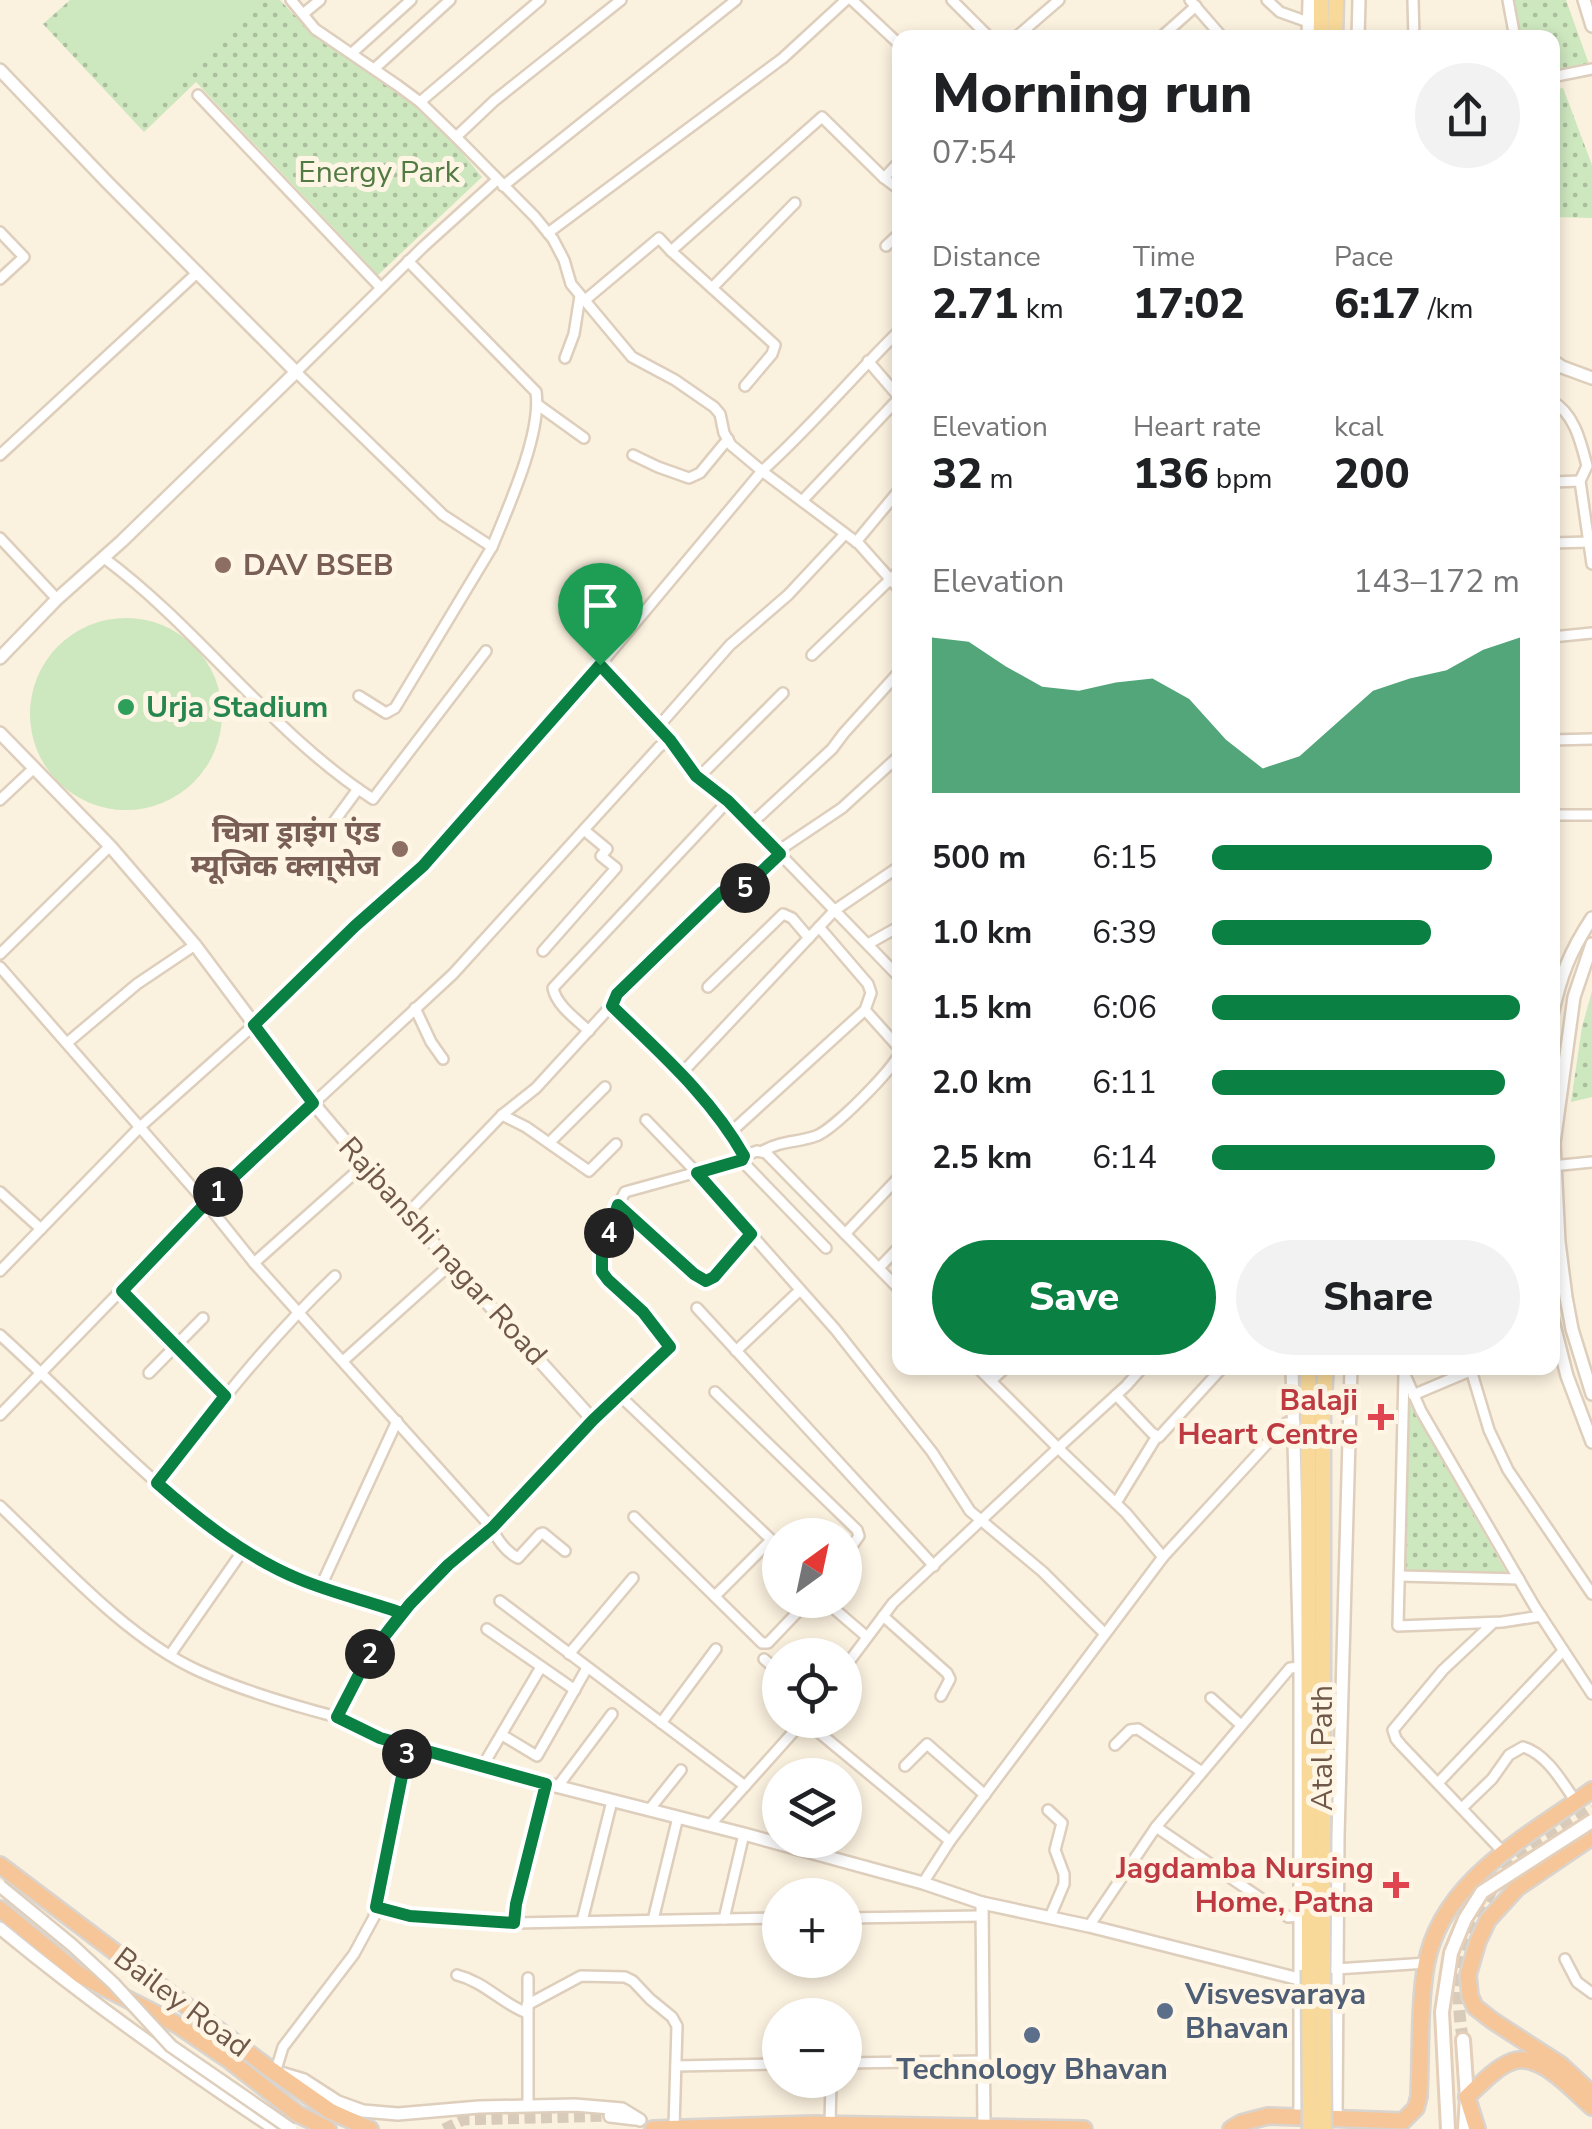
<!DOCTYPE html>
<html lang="en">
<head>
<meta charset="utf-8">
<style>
  :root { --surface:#fff; --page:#f2f2f2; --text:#202124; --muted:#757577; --accent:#0b8043 }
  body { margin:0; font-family:"Nunito Sans","Noto Sans Devanagari",sans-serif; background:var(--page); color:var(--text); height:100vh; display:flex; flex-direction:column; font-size:38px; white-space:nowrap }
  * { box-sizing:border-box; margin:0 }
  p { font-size:32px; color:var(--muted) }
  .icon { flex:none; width:55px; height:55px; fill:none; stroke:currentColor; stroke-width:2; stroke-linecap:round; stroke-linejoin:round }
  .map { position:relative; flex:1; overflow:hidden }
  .sheet { position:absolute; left:892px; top:30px; width:668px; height:1345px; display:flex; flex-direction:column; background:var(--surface); border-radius:20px; box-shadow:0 5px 15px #0003 }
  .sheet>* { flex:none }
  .needle { width:65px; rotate:33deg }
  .tools { position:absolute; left:762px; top:1518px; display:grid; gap:20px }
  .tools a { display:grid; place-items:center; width:100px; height:100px; border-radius:50%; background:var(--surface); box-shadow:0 5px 15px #0003; font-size:50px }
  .pin { position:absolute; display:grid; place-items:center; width:85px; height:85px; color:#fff; margin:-102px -42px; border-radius:50% 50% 50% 0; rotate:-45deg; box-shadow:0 0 10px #0007 }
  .pin .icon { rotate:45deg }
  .km { position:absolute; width:50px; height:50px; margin:-25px; border-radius:50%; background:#222; color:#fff; font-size:28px; line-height:50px; text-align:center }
  .round { display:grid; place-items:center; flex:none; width:105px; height:105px; border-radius:52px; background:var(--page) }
  .overview { display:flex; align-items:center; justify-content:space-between; height:170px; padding:0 40px }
  h1 { font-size:55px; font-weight:800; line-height:75px }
  .figures { display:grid; grid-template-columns:repeat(3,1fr); gap:15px; height:170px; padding:10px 40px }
  .figures div { display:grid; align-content:center }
  .figures b { font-size:42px; font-weight:800 }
  .figures small { font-size:28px; font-weight:400 }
  .figures p { font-size:28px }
  .chart { height:280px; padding:20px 40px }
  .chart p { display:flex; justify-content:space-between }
  .chart svg { width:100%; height:180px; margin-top:10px; fill:var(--accent); opacity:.7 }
  .cta { display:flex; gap:20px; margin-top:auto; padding:20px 40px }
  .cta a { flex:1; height:115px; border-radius:60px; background:var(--accent); color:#fff; font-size:40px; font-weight:800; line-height:115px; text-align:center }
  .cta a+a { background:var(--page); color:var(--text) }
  ul { padding:0 40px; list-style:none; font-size:32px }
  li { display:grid; grid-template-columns:160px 120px 1fr; align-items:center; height:75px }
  li i { height:25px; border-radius:12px; background:var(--accent) }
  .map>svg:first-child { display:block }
  .grass { fill:url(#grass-dots) }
  .garden { fill:#cde7bf }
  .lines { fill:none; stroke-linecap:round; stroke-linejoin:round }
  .tertiary-tunnel { stroke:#d8cbb9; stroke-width:11; stroke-dasharray:11 5.5; stroke-linecap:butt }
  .secondary-tunnel { stroke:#d8cbb9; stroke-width:12; stroke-dasharray:12 6; stroke-linecap:butt }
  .minor-casing { stroke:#decebc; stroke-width:14 }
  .tertiary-casing { stroke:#decebc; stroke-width:16 }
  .secondary-casing { stroke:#e3cfba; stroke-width:18 }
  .primary-casing { stroke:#dad4cf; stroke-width:19 }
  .trunk-casing { stroke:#dad4cf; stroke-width:20 }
  .minor { stroke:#fff; stroke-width:9 }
  .tertiary { stroke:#fff; stroke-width:11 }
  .secondary { stroke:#fff; stroke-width:12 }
  .primary { stroke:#f8d999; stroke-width:14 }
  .trunk { stroke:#f6c698; stroke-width:15 }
  .tertiary-bridge-casing { stroke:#decebc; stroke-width:16; stroke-linecap:butt }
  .secondary-bridge-casing { stroke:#e3cfba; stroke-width:18; stroke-linecap:butt }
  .primary-bridge-casing { stroke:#dad4cf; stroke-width:19; stroke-linecap:butt }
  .tertiary-bridge { stroke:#fff; stroke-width:11 }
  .secondary-bridge { stroke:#fff; stroke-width:12 }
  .primary-bridge { stroke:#f8d999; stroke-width:14 }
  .route-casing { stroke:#fff; stroke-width:20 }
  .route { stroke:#0b8043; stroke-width:12 }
  .education-dot { fill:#8d6e63; stroke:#fef5e5; stroke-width:4 }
  .leisure-dot { fill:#2e9e5b; stroke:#fef5e5; stroke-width:4 }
  .health-dot { fill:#e0444e; stroke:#fef5e5; stroke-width:4 }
  .service-dot { fill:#5c6f8a; stroke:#fef5e5; stroke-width:4 }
  .labels { text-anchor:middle; stroke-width:10; stroke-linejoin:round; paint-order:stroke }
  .park-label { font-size:30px; fill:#527b43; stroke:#fef5e5 }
  .education-label { font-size:30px; font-weight:bold; fill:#785e54; stroke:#fef5e5; text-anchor:start }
  .leisure-label { font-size:30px; font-weight:bold; fill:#27864d; stroke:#fef5e5; text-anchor:start }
  .street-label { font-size:30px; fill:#705848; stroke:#fef5e5 }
  .health-label { font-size:30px; font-weight:bold; fill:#be3a42; stroke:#fef5e5; text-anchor:end }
  .service-label { font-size:30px; font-weight:bold; fill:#4e5e75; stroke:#fef5e5; text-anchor:start }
</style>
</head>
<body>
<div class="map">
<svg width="1592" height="2129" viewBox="0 0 1592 2129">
  <defs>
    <pattern id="grass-dots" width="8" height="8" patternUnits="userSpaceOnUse" patternTransform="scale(2.5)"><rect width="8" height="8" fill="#cde7bf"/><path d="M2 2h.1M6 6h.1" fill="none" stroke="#abbe9d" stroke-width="1.8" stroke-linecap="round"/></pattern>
  </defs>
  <rect width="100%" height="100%" fill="#fbf1df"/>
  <g class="grass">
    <path d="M70,0H280L293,14L411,102L458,148L482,177L378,275L196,82L144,132L43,24Z"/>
    <path d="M1515,0H1566L1590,67L1553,76L1552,38L1520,37Z"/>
    <path d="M1563,88L1592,165V218L1553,217L1552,90Z"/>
    <path d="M1592,991V1097L1571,1102L1582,1027Z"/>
    <path d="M1409,1402L1508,1575L1404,1572Z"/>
  </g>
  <g class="garden">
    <path d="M81,0H256L144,118L59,32L56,26Z"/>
    <circle cx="126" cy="714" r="96"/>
  </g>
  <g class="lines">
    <path class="tertiary-tunnel" d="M444,2129L463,2120L610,2116"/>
    <path class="secondary-tunnel" d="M1463,2040C1459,2017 1457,1992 1461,1970C1467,1940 1492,1878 1514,1859C1538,1839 1567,1824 1592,1807"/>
    <g class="minor-casing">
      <g id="minor">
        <path d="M291,0L315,29L397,85L420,102L456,137L535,217L553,239L564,260L571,284L632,357L675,380L714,407L720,414L724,433L731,445L762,471C811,427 853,376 900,330"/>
        <path d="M852,0L900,45"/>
        <path d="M952,0L990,38"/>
        <path d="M1190,0L1223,38"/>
        <path d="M1267,0L1280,12L1308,22"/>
        <path d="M1413,0L1414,38"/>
        <path d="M1508,0L1515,38"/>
        <path d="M303,14L320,0"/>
        <path d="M1015,38L1059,0"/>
        <path d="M1160,38L1196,6"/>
        <path d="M352,53L411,0"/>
        <path d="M374,69L450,0"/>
        <path d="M1552,77L1592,69"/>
        <path d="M198,95L381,288"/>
        <path d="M420,102L540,0"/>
        <path d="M456,137L494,101L621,0"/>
        <path d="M884,178L900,161"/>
        <path d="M503,186L736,0"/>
        <path d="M0,232L24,257L0,279"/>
        <path d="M548,233L783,58L846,0"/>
        <path d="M886,246L900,233"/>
        <path d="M408,261L536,392C542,433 508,508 492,547"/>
        <path d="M712,288L795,203"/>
        <path d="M584,301L659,238L671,251"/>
        <path d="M565,358L574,334L580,296"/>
        <path d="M868,361L899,397"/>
        <path d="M745,386L772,354L775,345L671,251L822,117L884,178L900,190"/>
        <path d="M1552,401C1575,414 1581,443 1587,466L1580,481L1592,564"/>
        <path d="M538,405L584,438"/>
        <path d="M0,455L198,272"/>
        <path d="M633,455L658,467L689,478L700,473L728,439"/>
        <path d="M1552,482L1580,481"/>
        <path d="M802,501L900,397"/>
        <path d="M0,538L57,599"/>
        <path d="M856,542L900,489"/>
        <path d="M1552,543L1589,542"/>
        <path d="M104,558C201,630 271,733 373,799L486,651"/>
        <path d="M1552,637L1592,633"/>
        <path d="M812,655L900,570"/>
        <path d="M600,665L670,739L697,776L728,801L751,824L900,978"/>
        <path d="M359,696L386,713L395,708L492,547L443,515L296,372L423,247L497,180"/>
        <path d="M658,727L730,645L788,595L845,534"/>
        <path d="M1552,740L1592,739"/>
        <path d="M697,776L701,775L783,693"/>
        <path d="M0,800L33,769"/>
        <path d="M1552,815H1592"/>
        <path d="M751,824L832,749L844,733L900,671"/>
        <path d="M325,834L358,789"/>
        <path d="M778,851L842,808L900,755"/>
        <path d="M868,944L900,926"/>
        <path d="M543,951L616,868L601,856L607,849L584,830"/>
        <path d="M0,954L110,846"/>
        <path d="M0,967L206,1203L254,1263L491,1527C497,1539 506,1552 518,1558L540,1534L543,1533L565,1551"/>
        <path d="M708,987L783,914L792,918L809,938"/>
        <path d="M612,1005L617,994L722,892L742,890L780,854"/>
        <path d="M415,1008L431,1042L443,1059"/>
        <path d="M865,1010L900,1049"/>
        <path d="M589,1031C576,1019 556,1005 553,988L728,801"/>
        <path d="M67,1043L137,984L195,945"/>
        <path d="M681,1074L835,910L900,866"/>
        <path d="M502,1115L526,1127L589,1171L616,1144"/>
        <path d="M646,1120L697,1173L835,1329L932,1452L970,1511L1043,1572L1105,1634"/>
        <path d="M731,1132L865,1010L871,993L868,984L819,927"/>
        <path d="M550,1142L605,1087"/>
        <path d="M763,1151C783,1140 796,1143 816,1136C833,1130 894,1069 900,1052"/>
        <path d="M741,1160L826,1248"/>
        <path d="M1552,1166L1592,1162"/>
        <path d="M0,1192L41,1229"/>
        <path d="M618,1205L694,1274L706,1281L714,1277L751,1234"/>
        <path d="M407,1214L502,1115L536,1088L612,1005C659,1052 711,1097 744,1156L757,1151L766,1153L900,1290"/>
        <path d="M845,1234L900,1176"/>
        <path d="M254,1263L365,1164"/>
        <path d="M879,1268L900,1246"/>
        <path d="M0,1271L140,1127L254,1025L355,926L423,866L600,665L762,471L859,544L900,590"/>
        <path d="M122,1291L225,1396"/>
        <path d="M697,1308L934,1566"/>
        <path d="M0,1335C87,1413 164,1504 266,1563C308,1587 357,1597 403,1613"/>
        <path d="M736,1351L800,1290"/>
        <path d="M343,1361L452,1263"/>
        <path d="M978,1368L1058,1448L1126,1386L1142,1368"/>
        <path d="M1402,1368L1421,1411L1535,1607L1592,1694"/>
        <path d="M1471,1370L1489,1430L1508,1470L1592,1594"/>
        <path d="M149,1373L203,1318"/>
        <path d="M1404,1374L1398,1626L1502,1622L1541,1616"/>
        <path d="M991,1381L1005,1368"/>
        <path d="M715,1392L857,1530L859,1536L845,1556"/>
        <path d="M619,1395L780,1548"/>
        <path d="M1116,1395L1152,1433L1159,1437L1222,1368"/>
        <path d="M1413,1395L1477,1368"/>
        <path d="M0,1415L206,1203L453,974L659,747L670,739"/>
        <path d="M593,1420L670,1347C662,1336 654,1325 645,1315C634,1302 605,1285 601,1269C597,1252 616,1208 625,1192L741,1160L744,1156"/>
        <path d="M157,1483C213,1411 269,1339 335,1276"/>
        <path d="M1116,1503L1157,1436"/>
        <path d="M0,1506C58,1561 126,1638 199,1671C243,1691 291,1705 337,1717"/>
        <path d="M634,1517L762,1643H768L809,1600"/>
        <path d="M1163,1557L1286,1423H1295"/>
        <path d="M1400,1576L1519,1579"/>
        <path d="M321,1586L397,1421"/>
        <path d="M715,1596L771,1540"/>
        <path d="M824,1600L867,1637"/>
        <path d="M500,1601L745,1786"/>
        <path d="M883,1616L947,1673L950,1679L941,1696"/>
        <path d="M1492,1624L1443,1670L1393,1730L1396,1739L1401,1745L1504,1853"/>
        <path d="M487,1629L575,1690"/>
        <path d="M569,1654L633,1578"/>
        <path d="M170,1655L244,1549"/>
        <path d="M764,1659L780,1673"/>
        <path d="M845,1667L893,1603L1058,1448L1126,1513L1163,1557L950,1841L923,1883"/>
        <path d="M1211,1698L1241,1725"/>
        <path d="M804,1720L950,1841"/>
        <path d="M661,1723L716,1649"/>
        <path d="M502,1735L537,1756L587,1668"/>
        <path d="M1115,1745L1130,1730L1138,1729L1202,1772"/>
        <path d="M905,1766L927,1744L985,1795"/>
        <path d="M482,1767L541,1667"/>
        <path d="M1438,1783L1563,1651"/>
        <path d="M558,1786L612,1714"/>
        <path d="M1462,1808L1492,1779L1509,1755L1523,1747C1546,1753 1563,1783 1576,1802"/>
        <path d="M649,1810L681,1770"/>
        <path d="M1048,1810L1062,1823L1055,1850L1064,1874V1884L1050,1917"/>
        <path d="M710,1825L804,1720"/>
        <path d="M1156,1827L1290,1668L1300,1667"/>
        <path d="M376,1907L410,1916L514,1923L780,1918"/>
        <path d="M845,1918L981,1916"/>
        <path d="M724,1919L744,1834"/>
        <path d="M653,1920L678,1817"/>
        <path d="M582,1921L612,1801"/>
        <path d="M514,1923L516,1904L545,1784"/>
        <path d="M1089,1926L1156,1827L1288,1917L1299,1916"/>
        <path d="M1565,1959L1577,1982L1592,1993"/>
        <path d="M1336,1969L1427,1963"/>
        <path d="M457,1975C485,1982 501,2003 527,2013"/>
        <path d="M528,1978V2106"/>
        <path d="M527,2005L581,1976L625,1977L633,1981L650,1999L672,2017L677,2026L674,2127"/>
        <path d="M845,2063L983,2061"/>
        <path d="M676,2066L780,2064"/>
        <path d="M275,2073L283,2047L354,1954L374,1917L409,1746"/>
        <path d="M830,2125L831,2080"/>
      </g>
    </g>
    <g class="tertiary-casing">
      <g id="tertiary">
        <path d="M1584,0L1592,26"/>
        <path d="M1308,38L1309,0"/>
        <path d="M1358,38L1359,0"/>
        <path d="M0,70L107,182L296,372L122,541L57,599L0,658"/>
        <path d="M1552,360L1562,367L1592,378"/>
        <path d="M0,733L110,846L195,945L313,1103L407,1214L593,1420L491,1527L448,1565L410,1604L368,1657L337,1717L380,1738L528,1779L744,1834L923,1883L982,1903L1089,1926L1299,1979"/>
        <path d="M1592,944L1574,997L1554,1143L1559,1242L1566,1297L1572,1329L1592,1394"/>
        <path d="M1552,1015C1561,975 1569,953 1592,918"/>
        <path d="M1552,1317L1567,1376L1592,1442"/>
        <path d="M1292,1368L1300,1667V2116"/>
        <path d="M982,1903L984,2127"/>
        <path d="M0,1928C88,2001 180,2066 275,2129"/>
        <path d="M284,2074L304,2080L338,2102L363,2111L398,2114L479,2107L575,2105L622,2109L640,2120"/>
        <path d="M610,2116L635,2119"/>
        <path d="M1336,2119L1338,1836L1351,1368"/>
      </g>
    </g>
    <g class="secondary-casing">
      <g id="secondary">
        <path d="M1463,2040L1467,2097L1465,2129"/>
        <path d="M1448,2129L1442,2012L1451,1953"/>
      </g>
    </g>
    <g class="primary-casing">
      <g id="primary">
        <path d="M1321,38V0"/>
        <path d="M1335,38L1336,0"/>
        <path d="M1308,1368L1309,1970"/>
        <path d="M1323,1973V1409L1326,1368"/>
      </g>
    </g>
    <g class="trunk-casing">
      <g id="trunk">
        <path d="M1592,1837L1517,1888L1488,1920L1478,1941L1468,1975L1470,1996L1475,2007L1493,2021L1561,2065L1592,2094"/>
        <path d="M0,1865L270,2069L330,2111L370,2129"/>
        <path d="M0,1909L80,1975L176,2024L229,2060L298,2114L328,2129"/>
        <path d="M653,2129L814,2124L1084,2129"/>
        <path d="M1231,2129L1241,2123L1268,2116L1403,2121L1416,2108L1419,2096C1421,2054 1419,2005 1426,1965C1441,1880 1529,1836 1592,1790"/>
        <path d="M1477,2129L1467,2097C1480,2085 1495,2068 1511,2062C1539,2050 1573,2091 1592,2107"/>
      </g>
    </g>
    <use href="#minor" class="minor"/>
    <use href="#tertiary" class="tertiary"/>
    <use href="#secondary" class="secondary"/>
    <use href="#primary" class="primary"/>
    <use href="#trunk" class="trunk"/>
    <g class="tertiary-bridge-casing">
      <path id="tertiary-bridge" d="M0,1886L72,1945L113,1983L171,2046L291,2129"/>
    </g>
    <g class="secondary-bridge-casing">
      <path id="secondary-bridge" d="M1451,1953L1465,1919L1482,1892L1592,1821"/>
    </g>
    <g class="primary-bridge-casing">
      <g id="primary-bridge">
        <path d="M1309,1970L1310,2129"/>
        <path d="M1323,1973L1324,2129"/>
      </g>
    </g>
    <use href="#tertiary-bridge" class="tertiary-bridge"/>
    <use href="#secondary-bridge" class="secondary-bridge"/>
    <use href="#primary-bridge" class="primary-bridge"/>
  </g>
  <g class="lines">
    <g class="route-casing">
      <path id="route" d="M600,665L423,866L355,926L254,1025L313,1103L206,1203L122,1291L225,1396L157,1483C199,1520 246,1557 299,1579C332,1593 368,1601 402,1613L368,1657L337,1717L380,1738L546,1784L516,1904L514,1923L410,1916L376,1907L408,1746L380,1738L337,1717L368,1657L410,1604L448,1565L492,1528L593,1420L670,1347L643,1312L608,1280L602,1272V1252L618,1205L694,1274L706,1281L714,1277L751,1234L697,1173L742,1160L744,1156C711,1097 659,1052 612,1006L617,994L722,892L742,890L780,854L728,801L696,776L670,740L600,665"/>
    </g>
    <use href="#route" class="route"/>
  </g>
  <g class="education-dot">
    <circle cx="223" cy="565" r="10"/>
    <circle cx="400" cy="849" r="10"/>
  </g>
  <circle class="leisure-dot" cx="126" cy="707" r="10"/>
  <g class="health-dot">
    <path d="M1376 1402h10v10h10v10h-10v10h-10v-10h-10v-10h10z"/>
    <path d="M1391 1870h10v10h10v10h-10v10h-10v-10h-10v-10h10z"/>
  </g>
  <g class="service-dot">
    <circle cx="1165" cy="2011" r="10"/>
    <circle cx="1032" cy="2035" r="10"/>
  </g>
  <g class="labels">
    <g class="park-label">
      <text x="379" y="182">Energy Park</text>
    </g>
    <g class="education-label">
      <text x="243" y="575">DAV BSEB</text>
      <text x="380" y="842" text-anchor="end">चित्रा ड्राइंग एंड<tspan x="380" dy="34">म्यूजिक क्ला्सेज</tspan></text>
    </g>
    <g class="leisure-label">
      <text x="146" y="717">Urja Stadium</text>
    </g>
    <g class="street-label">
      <text transform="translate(443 1251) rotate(48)" y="10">Rajbanshi nagar Road</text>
      <text transform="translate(1322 1748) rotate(-90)" y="10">Atal Path</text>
      <text transform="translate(182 2002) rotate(37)" y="10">Bailey Road</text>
    </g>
    <g class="health-label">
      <text x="1358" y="1410">Balaji<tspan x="1358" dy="34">Heart Centre</tspan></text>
      <text x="1374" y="1878">Jagdamba Nursing<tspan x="1374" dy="34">Home, Patna</tspan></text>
    </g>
    <g class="service-label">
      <text x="1185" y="2004">Visvesvaraya<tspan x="1185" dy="34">Bhavan</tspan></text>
      <text x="1032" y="2079" text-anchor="middle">Technology Bhavan</text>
    </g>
  </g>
</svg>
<div class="tools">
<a><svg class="needle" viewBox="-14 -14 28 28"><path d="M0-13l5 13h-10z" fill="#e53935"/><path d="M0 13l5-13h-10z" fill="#757577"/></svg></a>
<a><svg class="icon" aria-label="locate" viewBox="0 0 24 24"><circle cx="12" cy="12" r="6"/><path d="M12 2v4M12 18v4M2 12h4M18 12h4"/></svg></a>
<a><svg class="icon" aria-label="layers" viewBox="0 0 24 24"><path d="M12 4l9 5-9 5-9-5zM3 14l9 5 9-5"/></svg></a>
<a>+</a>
<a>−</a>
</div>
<div class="pin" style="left:600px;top:665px;background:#1e9e55"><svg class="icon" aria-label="arrive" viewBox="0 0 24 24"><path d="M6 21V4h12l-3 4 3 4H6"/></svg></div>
<b class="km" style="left:218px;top:1192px">1</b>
<b class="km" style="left:370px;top:1654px">2</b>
<b class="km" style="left:407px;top:1754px">3</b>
<b class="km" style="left:609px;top:1233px">4</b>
<b class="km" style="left:745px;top:888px">5</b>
<section class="sheet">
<div class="overview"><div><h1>Morning run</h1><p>07:54</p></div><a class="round"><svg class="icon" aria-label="share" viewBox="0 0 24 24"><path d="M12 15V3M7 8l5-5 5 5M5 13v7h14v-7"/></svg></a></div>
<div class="figures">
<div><p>Distance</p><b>2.71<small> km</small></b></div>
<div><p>Time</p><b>17:02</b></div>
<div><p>Pace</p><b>6:17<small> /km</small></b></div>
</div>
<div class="figures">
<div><p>Elevation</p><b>32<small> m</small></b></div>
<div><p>Heart rate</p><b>136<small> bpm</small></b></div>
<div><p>kcal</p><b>200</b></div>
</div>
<div class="chart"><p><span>Elevation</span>143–172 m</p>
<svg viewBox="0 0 160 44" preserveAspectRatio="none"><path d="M0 44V6L10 7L20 13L30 18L40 19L50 17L60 16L70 21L80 31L90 38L100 35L110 27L120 19L130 16L140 14L150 9L160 6V44z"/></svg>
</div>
<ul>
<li><b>500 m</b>6:15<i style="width:91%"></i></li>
<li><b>1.0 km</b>6:39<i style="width:71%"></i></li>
<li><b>1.5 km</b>6:06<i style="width:100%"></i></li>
<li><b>2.0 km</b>6:11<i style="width:95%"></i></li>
<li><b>2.5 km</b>6:14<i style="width:92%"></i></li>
</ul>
<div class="cta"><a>Save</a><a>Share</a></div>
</section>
</div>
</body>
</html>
